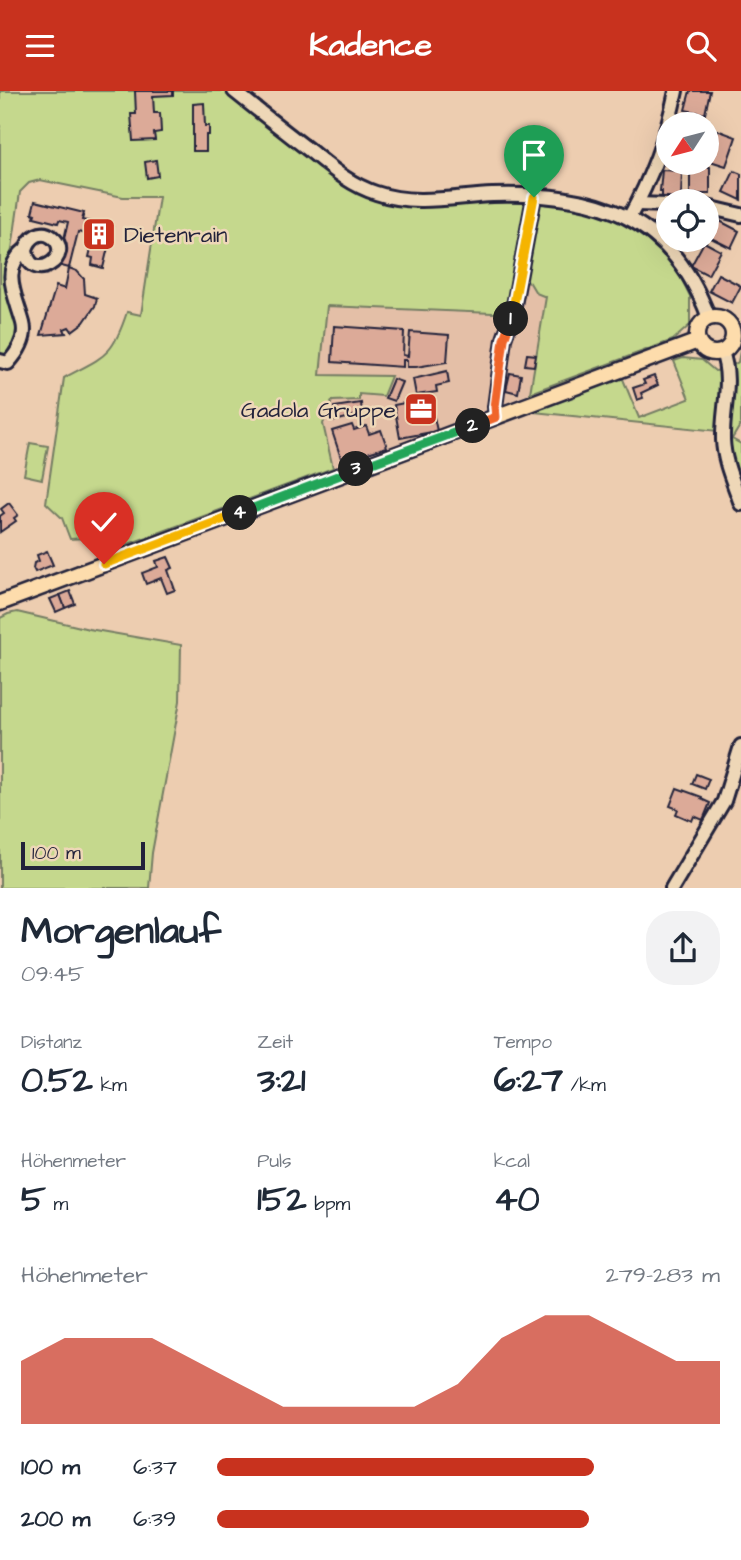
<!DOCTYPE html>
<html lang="de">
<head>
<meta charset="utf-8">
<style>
  :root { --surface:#fff; --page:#f2f2f3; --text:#1f2937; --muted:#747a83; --accent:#c8321e }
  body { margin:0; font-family:"Architects Daughter",sans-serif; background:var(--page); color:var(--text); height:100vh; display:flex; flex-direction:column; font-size:26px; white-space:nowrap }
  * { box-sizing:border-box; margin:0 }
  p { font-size:23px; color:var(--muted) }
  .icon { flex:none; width:38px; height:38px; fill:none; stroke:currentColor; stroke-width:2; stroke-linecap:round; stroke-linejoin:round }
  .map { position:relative; height:797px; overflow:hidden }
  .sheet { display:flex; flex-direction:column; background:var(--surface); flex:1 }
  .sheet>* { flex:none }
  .needle { width:46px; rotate:234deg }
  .tools { position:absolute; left:656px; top:21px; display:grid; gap:14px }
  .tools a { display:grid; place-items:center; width:63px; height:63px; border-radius:50%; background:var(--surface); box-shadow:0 7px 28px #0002; font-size:35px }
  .scale { position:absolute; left:21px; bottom:18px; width:124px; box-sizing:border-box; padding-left:7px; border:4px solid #22223b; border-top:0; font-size:19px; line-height:24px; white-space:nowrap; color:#22223b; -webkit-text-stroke:5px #eed7b7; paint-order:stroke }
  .pin { position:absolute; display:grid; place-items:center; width:60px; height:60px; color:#fff; margin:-72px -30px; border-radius:50% 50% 50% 0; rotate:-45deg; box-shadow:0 0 7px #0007 }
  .pin .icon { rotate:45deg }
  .km { position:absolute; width:35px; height:35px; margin:-18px; border-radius:50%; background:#222; color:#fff; font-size:19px; line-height:35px; text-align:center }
  .round { display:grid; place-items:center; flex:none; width:74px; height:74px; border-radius:28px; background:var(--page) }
  .headline { display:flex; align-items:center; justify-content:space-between; height:119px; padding:0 21px }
  h1 { font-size:38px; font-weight:800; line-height:52px }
  .metrics { display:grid; grid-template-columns:repeat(3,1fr); gap:10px; height:119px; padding:7px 21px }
  .metrics div { display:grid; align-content:center }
  .metrics b { font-size:35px; font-weight:800 }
  .metrics small { font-size:19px; font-weight:400 }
  .metrics p { font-size:19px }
  .chart { height:196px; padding:14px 21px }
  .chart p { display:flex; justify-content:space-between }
  .chart svg { width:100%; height:126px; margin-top:7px; fill:var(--accent); opacity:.7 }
  ul { padding:0 21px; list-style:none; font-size:23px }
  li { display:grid; grid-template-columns:112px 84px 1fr; align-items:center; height:52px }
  li i { height:18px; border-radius:9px; background:var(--accent) }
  header { display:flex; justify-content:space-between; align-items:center; height:91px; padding:0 21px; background:var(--accent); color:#fff; font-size:32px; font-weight:800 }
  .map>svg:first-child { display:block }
  .built { fill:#e4bfa7 }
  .green { fill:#c5d88d; stroke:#747d64; stroke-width:2 }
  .building { fill:#dcaa98; stroke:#22223b; stroke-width:2 }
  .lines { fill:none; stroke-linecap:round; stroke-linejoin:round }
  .minor-casing { stroke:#22223b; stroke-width:18 }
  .major-casing { stroke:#22223b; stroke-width:19 }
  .minor { stroke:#eed7b7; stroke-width:12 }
  .major { stroke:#fddcac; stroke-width:14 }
  .split-1-casing { stroke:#fff; stroke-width:14 }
  .split-2-casing { stroke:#fff; stroke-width:14 }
  .split-3-casing { stroke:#fff; stroke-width:14 }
  .split-4-casing { stroke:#fff; stroke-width:14 }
  .split-5-casing { stroke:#fff; stroke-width:14 }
  .split-1 { stroke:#f5b400; stroke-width:9 }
  .split-2 { stroke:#f0652b; stroke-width:9 }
  .split-3 { stroke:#22a559; stroke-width:9 }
  .split-4 { stroke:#22a559; stroke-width:9 }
  .split-5 { stroke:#f5b400; stroke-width:9 }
  .labels { text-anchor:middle; stroke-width:5; stroke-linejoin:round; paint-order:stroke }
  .poi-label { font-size:23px; fill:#22223b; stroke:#eed7b7; text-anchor:start }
</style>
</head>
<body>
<header><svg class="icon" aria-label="menu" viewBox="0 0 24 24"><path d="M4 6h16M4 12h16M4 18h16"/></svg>Kadence<svg class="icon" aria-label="search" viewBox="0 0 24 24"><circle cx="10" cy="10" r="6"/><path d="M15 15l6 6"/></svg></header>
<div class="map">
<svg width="741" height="797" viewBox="0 0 741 797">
  <rect width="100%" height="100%" fill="#edcdb0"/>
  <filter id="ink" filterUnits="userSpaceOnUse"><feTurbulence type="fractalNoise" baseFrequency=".0143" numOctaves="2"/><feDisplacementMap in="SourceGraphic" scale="14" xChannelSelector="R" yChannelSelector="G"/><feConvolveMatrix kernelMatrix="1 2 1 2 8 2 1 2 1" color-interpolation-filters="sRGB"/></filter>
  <g filter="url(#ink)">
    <path class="built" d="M521,190L530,192L536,202L546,206L530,302L369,367L333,377L323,333L332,310L358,309L320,284L327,215L516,223Z"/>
    <g class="green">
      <path d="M0,0H234L375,102L493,104L617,120L657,154L676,177L690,205V234L673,249L530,302L546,206L536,202L530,192L521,190L516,223L327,215L320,284L391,285L383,305L359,303V309L332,310L323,333L333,377L107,461L101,446L70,448L62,427L46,412L64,287C104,265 112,267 127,221L141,224L159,106H123L40,89L29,92L20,101L11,165L4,178L7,198L23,233L20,256L0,270Z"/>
      <path d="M741,255V333L732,348L741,353V402L729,364L728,336L733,274L738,271Z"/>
      <path d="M683,267L702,269L715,280L721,279L723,297L718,340L524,320L615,285L623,288L639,327L689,308L674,270Z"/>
      <path d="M30,352L48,355L42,388L24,384Z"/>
      <path d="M17,521L89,538L181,554L180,610L152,762L149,797H0V527L8,523Z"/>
    </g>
    <g class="building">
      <path d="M135,0H173V4L153,5L154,22H160L161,41L154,42L155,49L133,50L131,23H136Z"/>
      <path d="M690,0H710L705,23L685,19Z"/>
      <path d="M204,12L205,35H209V44H206V60H193V13Z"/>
      <path d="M717,39L736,46L726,75L707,69Z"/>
      <path d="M156,69L158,85L147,87L145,71Z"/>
      <rect x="690" y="76" width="20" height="27"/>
      <path d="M662,79L682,80L681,108L662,107V100H660Z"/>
      <path d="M734,80L741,83V109L724,101Z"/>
      <path d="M35,110L84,122L82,129L113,136L103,177L92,174L93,167L89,166L94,145L78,141L69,177L58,174L68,131L59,129L58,132L34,126L35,123L32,122Z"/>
      <path d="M668,123V145L660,140Z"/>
      <path d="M716,128L739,140L731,157L707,145Z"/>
      <path d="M704,151L721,160L708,184L691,175Z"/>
      <path d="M69,177L77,180L84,188L85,203L97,207L95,215L84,231L72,240L69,236L64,238L66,242L41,244L56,195L65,198Z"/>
      <path d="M718,183L741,195L732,212L709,200Z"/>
      <path d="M334,235L404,240L403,264L408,265L410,241L449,244L447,271L416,276H407V269H403V276L332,271Z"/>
      <path d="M527,263L536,264L534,275L525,274Z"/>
      <path d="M447,280L449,292L436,295L437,301L416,304L413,288Z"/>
      <path d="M510,282L521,284L518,302L506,299Z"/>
      <path d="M654,285L658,294L641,302L643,307L637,309L633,297L645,293L643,289Z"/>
      <path d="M393,288L402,291L394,310L385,307Z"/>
      <path d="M430,307L437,340L400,347L394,314Z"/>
      <path d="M361,312L362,323L335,330L334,316Z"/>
      <path d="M352,334L354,339L366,335L369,343L381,339L387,356L342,370L332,340Z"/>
      <path d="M9,412L18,424L14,427L16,430L0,441V425L4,422L1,418Z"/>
      <path d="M47,460L53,474L35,481L33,477L34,472L39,470L37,464Z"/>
      <path d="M168,466L173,477L168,479L175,499L167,502L161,487L146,493L142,482L158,476L156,470Z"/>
      <path d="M70,500L75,513L65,517L60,504Z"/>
      <path d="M60,504L65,517L56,521L50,508Z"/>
      <path d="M696,683L709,688L705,698L692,693Z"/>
      <path d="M677,697L702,706L701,708L710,712L703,729L694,725L692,730L676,723L678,718L670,715Z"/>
    </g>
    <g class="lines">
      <g class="minor-casing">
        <g id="minor">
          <path d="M234,0C259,20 284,40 309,59C330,76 350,94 376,102C414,115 453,106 492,104C595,101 671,123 709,227"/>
          <path d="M637,113L668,114"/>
          <path d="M707,116L741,124"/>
          <path d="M629,127C651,88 667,44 676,0"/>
          <path d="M722,261C733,291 722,318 723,349C724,372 734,392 741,413"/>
          <path d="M0,270L8,272C18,261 27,247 23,232C15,203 0,178 26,158C30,146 41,138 52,146C77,165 29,196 26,158"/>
          <path d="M496,326L495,316L504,248L512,225L534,106"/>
          <path d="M672,797L724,710L741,655"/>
        </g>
      </g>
      <g class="major-casing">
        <g id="major">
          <circle cx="715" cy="244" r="18"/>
          <path d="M0,512L698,250"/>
        </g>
      </g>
      <use href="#minor" class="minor"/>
      <use href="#major" class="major"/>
    </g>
  </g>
  <g class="lines" filter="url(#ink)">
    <g class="split-1-casing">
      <path id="split-1" d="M511,228L534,106"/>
    </g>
    <g class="split-2-casing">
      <path id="split-2" d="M473,335L496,326L495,316L504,248L511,228"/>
    </g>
    <g class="split-3-casing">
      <path id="split-3" d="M356,378L473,335"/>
    </g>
    <g class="split-4-casing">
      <path id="split-4" d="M240,422L356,378"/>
    </g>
    <g class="split-5-casing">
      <path id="split-5" d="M104,473L240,422"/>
    </g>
    <use href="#split-1" class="split-1"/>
    <use href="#split-2" class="split-2"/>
    <use href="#split-3" class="split-3"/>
    <use href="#split-4" class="split-4"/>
    <use href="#split-5" class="split-5"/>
  </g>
  <defs>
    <g id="building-square" transform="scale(1.75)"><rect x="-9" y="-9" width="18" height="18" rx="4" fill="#c8321e" stroke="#eed7b7"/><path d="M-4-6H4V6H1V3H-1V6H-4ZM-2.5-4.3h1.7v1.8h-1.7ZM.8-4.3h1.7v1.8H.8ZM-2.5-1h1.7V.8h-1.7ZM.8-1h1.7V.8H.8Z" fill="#fff"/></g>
    <g id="office-square" transform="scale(1.75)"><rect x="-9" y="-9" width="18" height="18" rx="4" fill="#c8321e" stroke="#eed7b7"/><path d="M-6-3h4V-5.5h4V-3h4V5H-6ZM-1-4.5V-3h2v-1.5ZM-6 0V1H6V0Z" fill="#fff"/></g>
  </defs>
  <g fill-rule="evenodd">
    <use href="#building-square" x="99" y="143"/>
    <use href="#office-square" x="421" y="318"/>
  </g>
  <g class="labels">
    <g class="poi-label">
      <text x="124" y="151">Dietenrain</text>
      <text x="396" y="326" text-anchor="end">Gadola Gruppe</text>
    </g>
  </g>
</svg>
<div class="tools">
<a><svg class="needle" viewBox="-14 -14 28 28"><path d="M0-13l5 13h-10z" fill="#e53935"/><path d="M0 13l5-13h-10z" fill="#747a83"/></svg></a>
<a><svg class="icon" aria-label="locate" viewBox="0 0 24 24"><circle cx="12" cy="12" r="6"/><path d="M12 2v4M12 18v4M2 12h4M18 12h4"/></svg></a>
</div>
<div class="scale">100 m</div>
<div class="pin" style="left:534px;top:106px;background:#1e9e55"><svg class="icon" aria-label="arrive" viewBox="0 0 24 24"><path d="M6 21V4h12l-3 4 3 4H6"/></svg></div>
<div class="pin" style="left:104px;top:473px;background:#d93025"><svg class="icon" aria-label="check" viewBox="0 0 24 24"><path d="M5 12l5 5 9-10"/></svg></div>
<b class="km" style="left:511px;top:228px">1</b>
<b class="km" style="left:473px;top:335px">2</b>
<b class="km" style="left:356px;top:378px">3</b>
<b class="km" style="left:240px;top:422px">4</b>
</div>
<section class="sheet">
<div class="headline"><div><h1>Morgenlauf</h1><p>09:45</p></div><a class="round"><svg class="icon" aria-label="share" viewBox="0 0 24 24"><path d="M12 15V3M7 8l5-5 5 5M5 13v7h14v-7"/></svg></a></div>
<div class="metrics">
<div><p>Distanz</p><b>0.52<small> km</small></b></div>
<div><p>Zeit</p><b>3:21</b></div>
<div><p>Tempo</p><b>6:27<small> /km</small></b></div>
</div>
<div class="metrics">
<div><p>Höhenmeter</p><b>5<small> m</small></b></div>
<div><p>Puls</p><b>152<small> bpm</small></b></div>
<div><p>kcal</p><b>40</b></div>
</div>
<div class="chart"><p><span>Höhenmeter</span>279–283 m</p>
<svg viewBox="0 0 160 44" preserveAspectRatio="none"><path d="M0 44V22L10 14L20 14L30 14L40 22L50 30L60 38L70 38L80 38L90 38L100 30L110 14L120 6L130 6L140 14L150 22L160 22V44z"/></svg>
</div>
<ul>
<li><b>100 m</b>6:37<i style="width:75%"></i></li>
<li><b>200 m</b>6:39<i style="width:74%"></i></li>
</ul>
</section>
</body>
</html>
